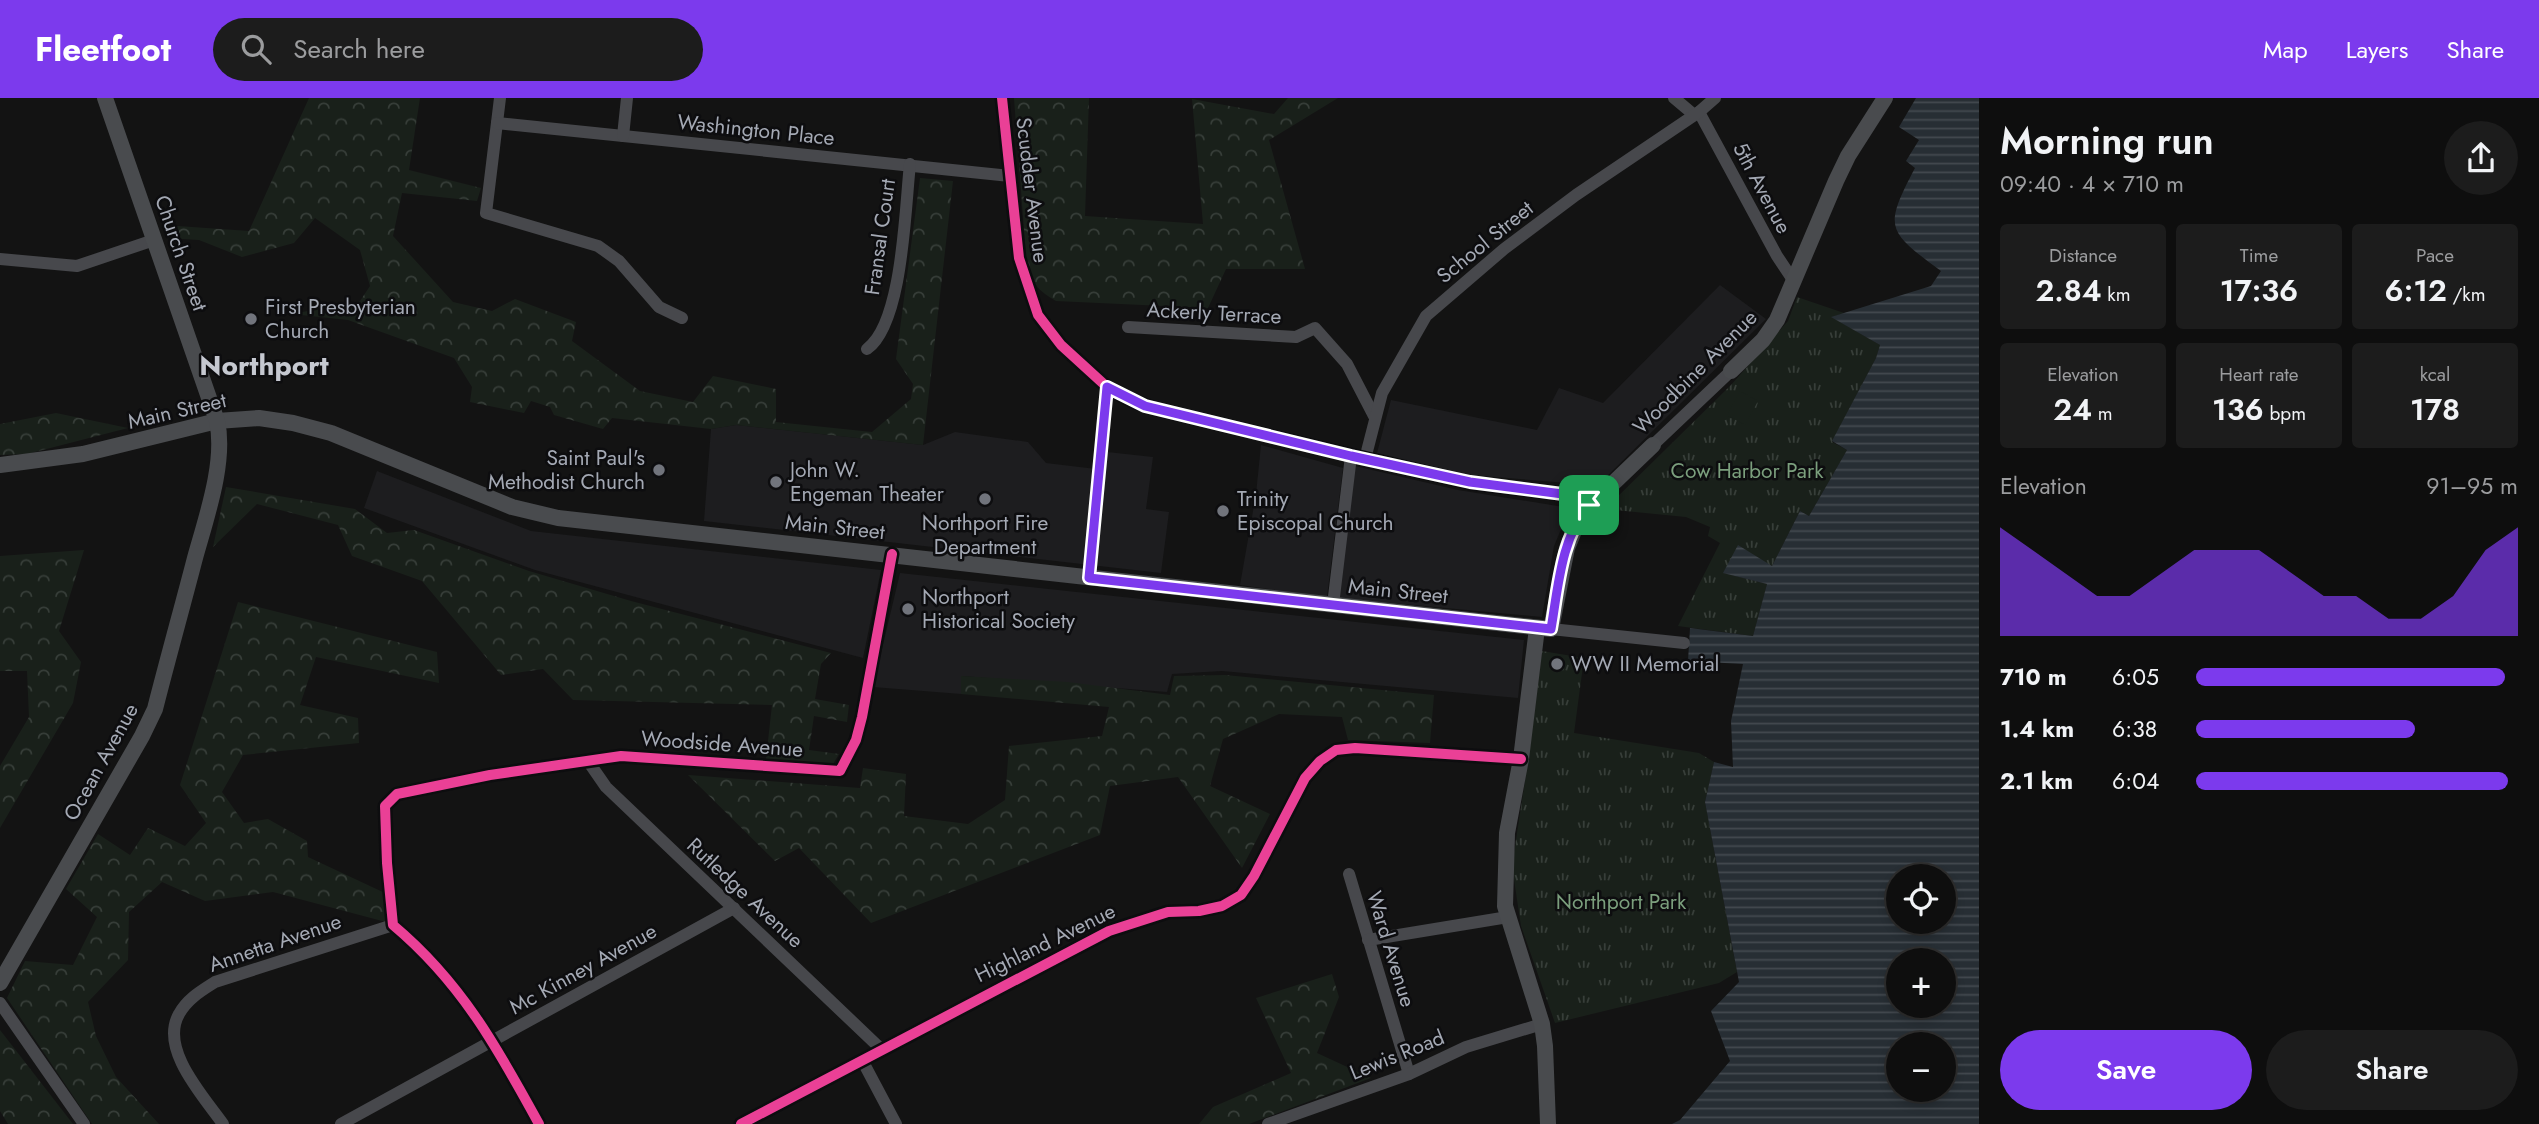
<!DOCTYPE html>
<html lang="en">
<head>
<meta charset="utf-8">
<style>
  :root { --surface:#0e0e0e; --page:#1c1c1c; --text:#f1f3f6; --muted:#9b9c9e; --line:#2e2e2e; --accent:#7c3aed }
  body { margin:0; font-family:Jost,sans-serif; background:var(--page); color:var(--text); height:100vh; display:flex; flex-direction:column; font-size:26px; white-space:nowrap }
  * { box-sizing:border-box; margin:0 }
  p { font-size:23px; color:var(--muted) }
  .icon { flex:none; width:38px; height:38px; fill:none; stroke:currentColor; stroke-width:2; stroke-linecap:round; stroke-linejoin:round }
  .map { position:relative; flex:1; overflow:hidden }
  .sheet { display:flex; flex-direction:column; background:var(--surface); width:560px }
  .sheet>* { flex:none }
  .controls { position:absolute; left:1886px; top:766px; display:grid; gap:14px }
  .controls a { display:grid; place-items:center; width:70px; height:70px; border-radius:50%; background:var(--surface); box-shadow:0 4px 10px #0003,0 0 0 2px var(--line); font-size:35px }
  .pin { position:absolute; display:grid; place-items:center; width:60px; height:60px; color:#fff; margin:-30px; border-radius:14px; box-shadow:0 4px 10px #0006 }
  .round { display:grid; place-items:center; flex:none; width:74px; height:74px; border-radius:37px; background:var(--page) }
  .headline { display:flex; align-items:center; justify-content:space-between; height:119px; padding:0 21px }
  h1 { font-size:38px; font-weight:600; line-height:52px }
  .figures { display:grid; grid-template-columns:repeat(3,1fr); gap:10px; height:119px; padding:7px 21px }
  .figures div { display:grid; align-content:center; border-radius:7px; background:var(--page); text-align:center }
  .figures b { font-size:30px; font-weight:600 }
  .figures small { font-size:19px; font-weight:400 }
  .figures p { font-size:19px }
  .chart { height:196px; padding:14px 21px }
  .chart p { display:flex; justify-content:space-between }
  .chart svg { width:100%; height:126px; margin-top:7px; fill:var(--accent); opacity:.7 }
  .button { display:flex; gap:14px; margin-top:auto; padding:14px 21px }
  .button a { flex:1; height:80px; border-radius:42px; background:var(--accent); color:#fff; font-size:28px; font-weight:600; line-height:80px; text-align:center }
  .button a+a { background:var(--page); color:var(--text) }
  ul { padding:0 21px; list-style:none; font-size:23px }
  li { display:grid; grid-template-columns:112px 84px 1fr; align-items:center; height:52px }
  li i { height:18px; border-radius:9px; background:var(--accent) }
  header { display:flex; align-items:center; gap:42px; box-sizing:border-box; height:98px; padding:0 35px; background:var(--accent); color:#fff }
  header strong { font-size:33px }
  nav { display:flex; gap:38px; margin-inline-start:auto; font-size:24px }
  .search { width:490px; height:63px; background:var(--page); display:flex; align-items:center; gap:18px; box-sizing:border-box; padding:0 24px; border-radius:38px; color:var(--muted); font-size:26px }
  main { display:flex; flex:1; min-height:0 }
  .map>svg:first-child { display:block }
  .built { fill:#1d1d1f }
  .grass { fill:url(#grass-tufts) }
  .forest { fill:url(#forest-crowns) }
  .garden { fill:#19201a }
  .water { fill:url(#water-rules); fill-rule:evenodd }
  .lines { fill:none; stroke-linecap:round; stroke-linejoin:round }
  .minor { stroke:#47484c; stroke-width:12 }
  .major { stroke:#494b4e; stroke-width:16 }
  .cycleway-casing { stroke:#0d0d0f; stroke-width:15 }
  .cycleway { stroke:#ea4096; stroke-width:10 }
  .route-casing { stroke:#fff; stroke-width:14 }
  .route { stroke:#7c3aed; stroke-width:9 }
  .poi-dot { fill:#71747c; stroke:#0d0d0f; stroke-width:2.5 }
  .labels { text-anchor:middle; stroke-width:5; stroke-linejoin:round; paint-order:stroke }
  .street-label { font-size:21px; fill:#a4a9b4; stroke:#0d0d0f }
  .poi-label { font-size:21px; fill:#a4a9b4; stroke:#0d0d0f; text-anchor:start }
  .park-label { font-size:21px; fill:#7b9f7d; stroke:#0d0d0f }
  .district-label { font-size:28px; font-weight:bold; fill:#c5c8d0; stroke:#0d0d0f }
</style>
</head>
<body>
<header>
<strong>Fleetfoot</strong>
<div class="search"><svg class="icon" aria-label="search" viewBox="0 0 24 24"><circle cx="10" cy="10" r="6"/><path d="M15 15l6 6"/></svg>Search here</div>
<nav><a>Map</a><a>Layers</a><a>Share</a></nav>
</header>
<main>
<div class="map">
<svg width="1979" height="1026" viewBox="0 0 1979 1026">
  <defs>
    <pattern id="grass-tufts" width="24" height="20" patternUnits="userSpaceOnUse" patternTransform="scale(1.75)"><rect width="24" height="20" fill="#19201a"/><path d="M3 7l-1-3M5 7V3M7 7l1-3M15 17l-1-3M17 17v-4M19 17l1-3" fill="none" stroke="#373e39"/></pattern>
    <pattern id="forest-crowns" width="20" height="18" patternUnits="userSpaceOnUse" patternTransform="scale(1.75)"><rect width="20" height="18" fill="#19201a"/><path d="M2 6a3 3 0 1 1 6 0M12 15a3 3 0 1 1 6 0" fill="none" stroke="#373e39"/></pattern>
    <pattern id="water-rules" width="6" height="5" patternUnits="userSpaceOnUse" patternTransform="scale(1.75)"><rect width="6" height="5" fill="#272e34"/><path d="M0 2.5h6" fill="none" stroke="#43494f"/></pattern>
  </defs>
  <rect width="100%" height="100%" fill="#131313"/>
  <g class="built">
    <path d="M1720,187L1766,221L1590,395L1579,386L1470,377L1377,355L1391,302L1537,332L1559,290L1603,305Z"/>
    <path d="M736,327L923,347L955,334L1028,344L1046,365L1096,371L1098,353L1153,359L1146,411L1169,414L1161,475L704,423L711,331Z"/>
    <path d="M1261,347L1343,370L1327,499L1240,487L1256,396Z"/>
    <path d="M1355,368L1458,392L1570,410L1554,448L1542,519L1338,500Z"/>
    <path d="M377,373L531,433L881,472L863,560L535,472L364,410Z"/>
    <path d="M900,475L1524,542L1518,600L1222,573L1172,576L1167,594L962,578L961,596L873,589Z"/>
  </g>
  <g class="grass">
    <path d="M1797,199L1844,215L1832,219L1880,247L1876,260L1832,344L1847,352L1809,418L1800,413L1772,468L1724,475L1767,486L1753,538L1678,528L1720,445L1708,438L1710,429L1686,419L1605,411L1731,287L1788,223Z"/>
    <path d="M1542,553L1584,560L1574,635L1699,655L1714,664L1705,704L1737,874L1719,885L1555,925L1521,828L1512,768L1530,650Z"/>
  </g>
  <g class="forest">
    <path d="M309,0H420L409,72L481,90L477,103L402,95L393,138L453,204L492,213L515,201L576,224L572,243L640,293L693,304L713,278L776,291V324L872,334L911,301L913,286L896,261L920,80L953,83L923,347L736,327L711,331L612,320L603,331L554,317L550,309L531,303L524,315L470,304L472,289L454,260L348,222L292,216L360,203L370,188L360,152L315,120L294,145L242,159L199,142L167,140L163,127L249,133Z"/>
    <path d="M1014,0H1089L1085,118L1203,126L1192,1L1274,16L1288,0H1338L1269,42L1305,171H1226L1208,210L1056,203C1033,190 1032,182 1026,158Z"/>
    <path d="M56,315L128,330L27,356L0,357V326Z"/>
    <path d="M226,389L355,411L387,435L414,432L529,473L631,503L831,555L821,566L815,601L849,607L847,624L814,618L809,652L839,656L833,666L766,661L772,607L573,602L543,571L501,577L422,483L352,458L338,427L257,406L213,449Z"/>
    <path d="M84,452L59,533L81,564L73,605L0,730V668L29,619L27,573H0V458Z"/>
    <path d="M238,504L437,554L439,585L316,559L300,607L358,620L359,645L243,657L222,694L244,725L268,721L307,743L308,759L387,796L386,824L273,794L205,803L162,784L129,814L128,862L88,904L96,938L116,979L159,1026H92L7,900L25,863L73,867L97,819L66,791L98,736L130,757L148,730L185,748L206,725L180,687Z"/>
    <path d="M1225,577L1434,597L1430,645L1348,642L1342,619L1279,616L1223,641L1210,688L1270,716L1242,770L1178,679L1110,688L1100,737L871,825L799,750L775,763L688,677L860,690L863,670L906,676L904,718L968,726L1005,702L1009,648L1102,638L1109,609L961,596V578L1068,584L1170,597L1174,578Z"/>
    <path d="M1332,876L1339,899L1317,955L1371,980L1249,1026H1199L1213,1009L1291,975L1256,900Z"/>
    <path d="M0,932L73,1026H8L0,1013Z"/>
  </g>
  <path class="garden" d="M1740,293L1758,303L1745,327L1727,317Z"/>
  <path class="water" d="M1916,0H1979V1026H1672L1680,1022L1730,963L1711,913L1739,884L1705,704L1714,664L1733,669L1731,623L1743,566L1688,563L1690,530L1753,538L1767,486L1723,475L1738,447L1772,468L1800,413L1809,418L1847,352L1832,343L1876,260L1880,247L1831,219L1931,188L1941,173C1887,133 1883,131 1915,70L1906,63L1919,42L1899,29ZM1899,779H1944V824H1899ZM1899,863H1944V908H1899ZM1899,947H1944V992H1899Z"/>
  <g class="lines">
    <g class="minor">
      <path d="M500,0L486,115L598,148L619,163L659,209L682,220"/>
      <path d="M1002,0L1019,160L1038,217L1061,247L1107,289L1132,303L1160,312L1470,385L1579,398L1589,407"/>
      <path d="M1674,0L1693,16"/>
      <path d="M1699,14L1777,158L1793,182"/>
      <path d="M497,25L1010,78"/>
      <path d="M623,38L627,0"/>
      <path d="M0,161L77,168L154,142"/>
      <path d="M1128,229L1296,239L1315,230L1347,266L1374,318"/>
      <path d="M867,251C903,225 905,110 910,66"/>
      <path d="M1653,347L1731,273"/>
      <path d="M1365,361L1382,295L1426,218L1504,151L1576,97L1699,14L1715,0"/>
      <path d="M1089,480L1107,289"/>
      <path d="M1333,507L1351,358"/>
      <path d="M1551,531L1684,545"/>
      <path d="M588,663L606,689L881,951"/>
      <path d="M1349,776L1409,976"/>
      <path d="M1368,842L1508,819"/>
      <path d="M0,905L84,1026"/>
      <path d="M862,962L896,1026"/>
      <path d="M223,1026C204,999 159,951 179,916C187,901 201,893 215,884L393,827"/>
      <path d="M341,1026L734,810"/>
      <path d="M539,1026C497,949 461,884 393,827L387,765L385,708L397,696L490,677L621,658L840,673L856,642L862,619L892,456"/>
      <path d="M741,1026L1109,833L1168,814L1199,813L1222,808L1241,797L1254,778L1305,680L1320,663L1336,652L1355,650L1521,661"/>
      <path d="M1268,1026L1409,976L1466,949L1542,926"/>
    </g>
    <g class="major">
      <path d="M1731,273L1763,242L1777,222L1836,83L1848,58L1885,0"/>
      <path d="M0,367L83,356L217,323L259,320L293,325L331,335L512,409L558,420L1551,531L1567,450L1581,416L1653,347"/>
      <path d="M1537,530L1521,661L1507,735L1505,808L1542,926L1545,948L1548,1026"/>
      <path d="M0,885L142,638L155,611C168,560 182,510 195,460C206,420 226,364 217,323L105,0"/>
    </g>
    <g class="cycleway-casing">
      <g id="cycleway">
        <path d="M1002,0L1019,160L1038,217L1061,247L1107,289L1132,303L1160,312L1470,385L1579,398L1589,407"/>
        <path d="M539,1026C497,949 461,884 393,827L387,765L385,708L397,696L490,677L621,658L840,673L856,642L862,619L892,456"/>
        <path d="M741,1026L1109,833L1168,814L1199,813L1222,808L1241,797L1254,778L1305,680L1320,663L1336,652L1355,650L1521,661"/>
      </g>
    </g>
    <use href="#cycleway" class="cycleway"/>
  </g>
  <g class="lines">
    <g class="route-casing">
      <path id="route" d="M1107,289L1145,308L1351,358L1470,384L1578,398L1589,407C1561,439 1558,491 1551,531L1089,480Z"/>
    </g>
    <use href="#route" class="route"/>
  </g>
  <g class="poi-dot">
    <circle cx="251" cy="221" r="7"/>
    <circle cx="659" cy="372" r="7"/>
    <circle cx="776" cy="384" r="7"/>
    <circle cx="985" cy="401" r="7"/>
    <circle cx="1223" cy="413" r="7"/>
    <circle cx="908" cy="511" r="7"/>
    <circle cx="1557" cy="566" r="7"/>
  </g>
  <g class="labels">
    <g class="street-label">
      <text transform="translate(756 32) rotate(6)" y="7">Washington Place</text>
      <text transform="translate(1762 90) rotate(62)" y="7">5th Avenue</text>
      <text transform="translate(1032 92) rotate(83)" y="7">Scudder Avenue</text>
      <text transform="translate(880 139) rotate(-82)" y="7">Fransal Court</text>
      <text transform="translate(1485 144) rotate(-39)" y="7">School Street</text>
      <text transform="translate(181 155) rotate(71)" y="7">Church Street</text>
      <text transform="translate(1214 215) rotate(3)" y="7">Ackerly Terrace</text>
      <text transform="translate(1695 274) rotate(-45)" y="7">Woodbine Avenue</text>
      <text transform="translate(177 313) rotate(-13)" y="7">Main Street</text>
      <text transform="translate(835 429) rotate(6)" y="7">Main Street</text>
      <text transform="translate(1398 493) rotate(6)" y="7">Main Street</text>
      <text transform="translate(722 646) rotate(4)" y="7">Woodside Avenue</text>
      <text transform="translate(101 664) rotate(-61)" y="7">Ocean Avenue</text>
      <text transform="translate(745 795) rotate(43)" y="7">Rutledge Avenue</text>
      <text transform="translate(275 845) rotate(-19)" y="7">Annetta Avenue</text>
      <text transform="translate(1045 845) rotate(-26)" y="7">Highland Avenue</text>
      <text transform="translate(1391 851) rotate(73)" y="7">Ward Avenue</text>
      <text transform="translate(583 871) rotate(-29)" y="7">Mc Kinney Avenue</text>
      <text transform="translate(1397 957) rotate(-22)" y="7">Lewis Road</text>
    </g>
    <g class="poi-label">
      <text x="265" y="216">First Presbyterian<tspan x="265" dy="24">Church</tspan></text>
      <text x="645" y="367" text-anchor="end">Saint Paul's<tspan x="645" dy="24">Methodist Church</tspan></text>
      <text x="790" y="379">John W.<tspan x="790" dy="24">Engeman Theater</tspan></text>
      <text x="1237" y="408">Trinity<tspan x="1237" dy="24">Episcopal Church</tspan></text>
      <text x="985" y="432" text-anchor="middle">Northport Fire<tspan x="985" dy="24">Department</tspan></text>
      <text x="922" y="506">Northport<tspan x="922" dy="24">Historical Society</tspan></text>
      <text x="1571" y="573">WW II Memorial</text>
    </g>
    <g class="park-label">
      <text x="1747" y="380">Cow Harbor Park</text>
      <text x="1621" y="811">Northport Park</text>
    </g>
    <g class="district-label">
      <text x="264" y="277">Northport</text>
    </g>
  </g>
</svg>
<div class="controls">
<a><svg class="icon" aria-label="locate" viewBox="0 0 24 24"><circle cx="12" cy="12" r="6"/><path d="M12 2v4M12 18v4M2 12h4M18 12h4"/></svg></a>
<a>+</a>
<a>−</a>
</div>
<div class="pin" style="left:1589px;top:407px;background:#1e9e55"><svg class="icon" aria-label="arrive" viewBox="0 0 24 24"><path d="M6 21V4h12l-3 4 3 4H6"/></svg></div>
</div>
<section class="sheet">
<div class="headline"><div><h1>Morning run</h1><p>09:40 · 4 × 710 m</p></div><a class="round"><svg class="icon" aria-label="share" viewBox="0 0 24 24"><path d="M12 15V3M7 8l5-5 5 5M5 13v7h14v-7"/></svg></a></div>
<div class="figures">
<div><p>Distance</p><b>2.84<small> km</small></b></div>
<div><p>Time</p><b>17:36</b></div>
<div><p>Pace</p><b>6:12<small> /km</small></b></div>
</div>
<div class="figures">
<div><p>Elevation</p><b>24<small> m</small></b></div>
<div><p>Heart rate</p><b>136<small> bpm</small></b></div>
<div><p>kcal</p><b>178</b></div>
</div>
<div class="chart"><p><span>Elevation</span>91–95 m</p>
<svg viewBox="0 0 160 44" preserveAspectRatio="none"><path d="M0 44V6L10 14L20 22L30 30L40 30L50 22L60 14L70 14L80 14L90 22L100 30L110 30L120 38L130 38L140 30L150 14L160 6V44z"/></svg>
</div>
<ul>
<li><b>710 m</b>6:05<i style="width:96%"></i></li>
<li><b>1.4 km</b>6:38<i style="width:68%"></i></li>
<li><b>2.1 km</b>6:04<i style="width:97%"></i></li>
</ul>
<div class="button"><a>Save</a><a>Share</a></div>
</section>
</main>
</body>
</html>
